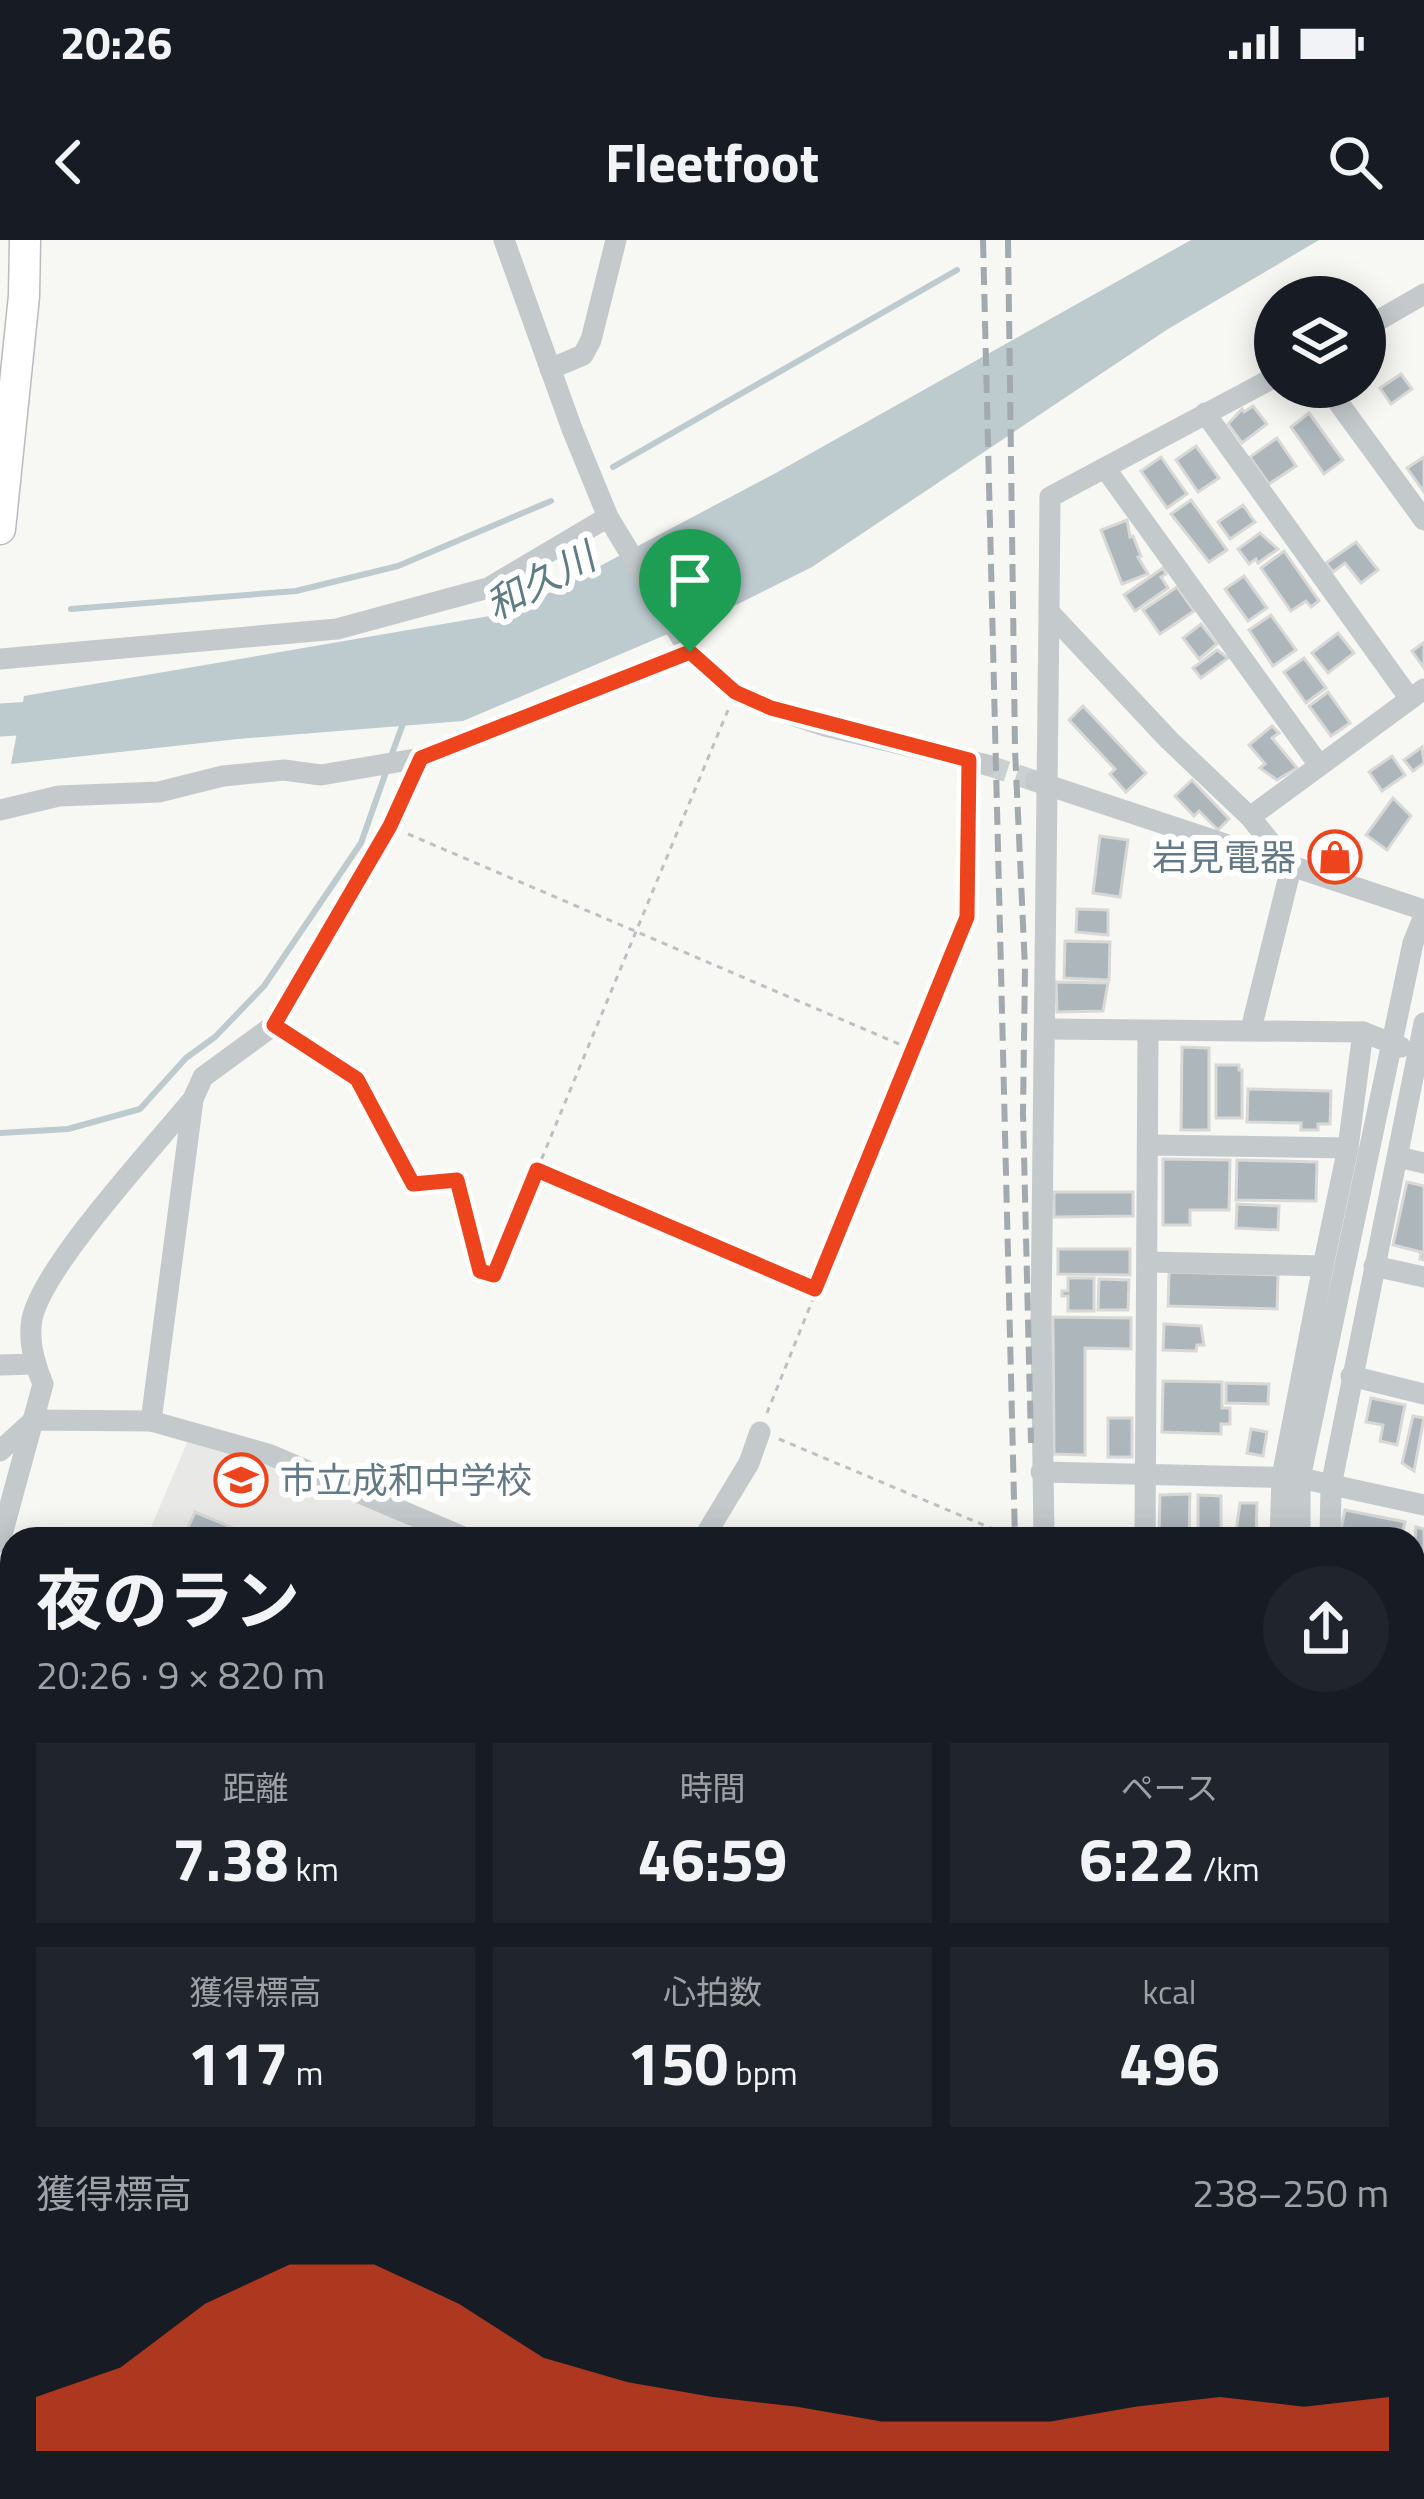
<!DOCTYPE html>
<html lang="ja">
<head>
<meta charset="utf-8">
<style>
  :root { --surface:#171b24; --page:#20242c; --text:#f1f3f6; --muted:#9ea1a6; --accent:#ee441d }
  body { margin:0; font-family:"Titillium Web","Noto Sans JP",sans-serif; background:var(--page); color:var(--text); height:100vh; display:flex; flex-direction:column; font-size:45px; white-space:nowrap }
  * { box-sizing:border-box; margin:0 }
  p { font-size:39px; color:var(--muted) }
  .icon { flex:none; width:66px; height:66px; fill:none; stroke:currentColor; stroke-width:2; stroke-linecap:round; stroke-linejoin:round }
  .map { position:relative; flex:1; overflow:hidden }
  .drawer { position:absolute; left:0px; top:1287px; width:1425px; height:972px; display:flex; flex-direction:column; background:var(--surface); border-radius:36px 36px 0 0; box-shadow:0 6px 30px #0003 }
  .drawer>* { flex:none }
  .tools { position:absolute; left:1254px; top:36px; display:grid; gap:24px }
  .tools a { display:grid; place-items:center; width:132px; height:132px; border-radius:50%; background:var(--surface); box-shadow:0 6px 30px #0003; font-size:60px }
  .pin { position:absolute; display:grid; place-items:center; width:102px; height:102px; color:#fff; margin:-123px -51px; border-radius:50% 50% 50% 0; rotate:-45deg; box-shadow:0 0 12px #0007 }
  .pin .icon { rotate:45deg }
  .round { display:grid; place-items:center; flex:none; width:126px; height:126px; border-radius:63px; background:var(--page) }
  .head { display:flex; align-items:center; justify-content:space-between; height:204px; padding:0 36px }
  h1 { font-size:66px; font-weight:700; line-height:90px }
  .stats { display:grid; grid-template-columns:repeat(3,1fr); gap:18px; height:204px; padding:12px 36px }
  .stats div { display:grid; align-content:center; border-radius:0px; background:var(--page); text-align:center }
  .stats b { font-size:60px; font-weight:700 }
  .stats small { font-size:33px; font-weight:400 }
  .stats p { font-size:33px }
  .chart { height:336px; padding:24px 36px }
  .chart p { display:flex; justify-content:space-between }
  .chart svg { width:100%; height:216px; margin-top:12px; fill:var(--accent); opacity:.7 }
  .status { display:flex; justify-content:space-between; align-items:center; height:84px; padding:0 60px; background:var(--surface); direction:ltr }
  .status svg { height:33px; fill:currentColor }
  header { display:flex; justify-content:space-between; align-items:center; height:156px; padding:0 36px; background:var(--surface); font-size:54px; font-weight:700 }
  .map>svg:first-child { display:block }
  .built { fill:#e8e9e7 }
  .green { fill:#d8dfd4 }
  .water { fill:#bdcace }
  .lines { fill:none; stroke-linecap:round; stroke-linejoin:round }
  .stream { stroke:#bdcace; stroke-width:6 }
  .river { stroke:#bdcace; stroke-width:33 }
  .building { fill:#adb6bb; stroke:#d8d8d6; stroke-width:3 }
  .minor-tunnel { stroke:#cbd1d2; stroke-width:21; stroke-dasharray:21 10; stroke-linecap:butt }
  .highway-casing { stroke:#b8bcbf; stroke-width:33 }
  .path { stroke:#bdc0c2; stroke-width:3; stroke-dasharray:6 6; stroke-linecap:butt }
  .minor { stroke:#c4c9cb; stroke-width:21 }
  .highway { stroke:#fff; stroke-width:30 }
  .rail { stroke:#a2aaaf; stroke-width:6; stroke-dasharray:18 9; stroke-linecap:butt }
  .route-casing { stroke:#fff; stroke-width:24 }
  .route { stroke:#ee441d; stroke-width:15 }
  .labels { text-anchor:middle; stroke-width:12; stroke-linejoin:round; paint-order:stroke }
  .poi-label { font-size:36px; fill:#647986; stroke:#fff; text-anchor:end }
  .water-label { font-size:39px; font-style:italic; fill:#5f7b83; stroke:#fff }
</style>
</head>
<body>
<div class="status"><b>20:26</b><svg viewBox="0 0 49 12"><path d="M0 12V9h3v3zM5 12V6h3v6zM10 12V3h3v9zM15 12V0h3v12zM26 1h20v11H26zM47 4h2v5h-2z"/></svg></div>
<header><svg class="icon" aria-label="back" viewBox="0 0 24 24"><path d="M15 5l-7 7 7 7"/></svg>Fleetfoot<svg class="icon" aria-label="search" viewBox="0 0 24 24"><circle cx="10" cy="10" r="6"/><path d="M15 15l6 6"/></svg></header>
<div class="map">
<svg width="1424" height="2259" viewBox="0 0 1424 2259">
  <rect width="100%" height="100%" fill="#f7f7f3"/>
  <path class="built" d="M189,1198L340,1250L440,1299H146Z"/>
  <g class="green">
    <path d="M0,1661L12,1666V1974L0,1972Z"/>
    <path d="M202,2247H796L793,2259H213Z"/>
  </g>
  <path class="water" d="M1191,0H1319L1168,89L812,327L736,365L463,481L238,499L11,524L24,456L513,372L774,234Z"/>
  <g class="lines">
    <g class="stream">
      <path d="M613,227L957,30"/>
      <path d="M71,369L296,351L398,326L551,261"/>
      <path d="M390,519L404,481"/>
      <path d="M0,893L68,889L140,869L186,818L215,797L264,746L361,603L386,532"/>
    </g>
    <path class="river" d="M0,480L64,476"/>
  </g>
  <g class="building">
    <path d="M1401,134L1412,149L1391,164L1380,148Z"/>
    <path d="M1253,166L1267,184L1242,203L1228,184L1242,169L1244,172Z"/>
    <path d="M1309,173L1343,220L1324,234L1291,187Z"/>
    <path d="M1277,198L1296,226L1269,244L1250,217Z"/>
    <path d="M1196,206L1219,238L1198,252L1176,220Z"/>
    <path d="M1161,217L1187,254L1167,268L1141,231Z"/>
    <path d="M1424,217V252L1407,228Z"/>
    <path d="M1191,260L1227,310L1209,322L1171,274Z"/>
    <path d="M1243,265L1255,282L1230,299L1218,282Z"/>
    <path d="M1127,280L1130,297L1133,296L1141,316L1138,317L1148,334L1122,344L1101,290Z"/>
    <path d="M1260,293L1278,309L1258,323L1256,319L1249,324L1238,309Z"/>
    <path d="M1356,302L1378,330L1361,343L1345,323L1333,332L1326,323Z"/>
    <path d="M1284,311L1319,361L1311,367L1306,361L1291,371L1261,328Z"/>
    <path d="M1163,328L1166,334L1161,337L1168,348L1135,371L1124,355Z"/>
    <path d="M1244,336L1267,368L1248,381L1225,349Z"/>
    <path d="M1177,347L1194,371L1160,394L1143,370Z"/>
    <path d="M1271,375L1296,410L1273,426L1249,390Z"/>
    <path d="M1201,384L1217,404L1199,419L1183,398Z"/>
    <path d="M1338,393L1354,413L1328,433L1312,413Z"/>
    <path d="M1423,403L1424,405V428L1412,411Z"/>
    <path d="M1217,410L1228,418L1201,438L1193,428Z"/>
    <path d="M1304,418L1326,448L1306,463L1284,432Z"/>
    <path d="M1328,452L1350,483L1331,496L1309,466Z"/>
    <path d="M1083,466L1146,533L1126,552L1110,534L1115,529L1069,480Z"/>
    <path d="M1272,486L1279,493L1272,498L1297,528L1277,540L1260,528L1265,524L1249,505Z"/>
    <path d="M1422,507L1424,523L1413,531L1404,520Z"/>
    <path d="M1392,516L1405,535L1382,551L1369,532Z"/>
    <path d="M1192,540L1229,579L1218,590L1199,571L1194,576L1175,556Z"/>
    <path d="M1393,558L1411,576L1387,610L1366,595Z"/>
    <path d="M1100,596L1128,600L1120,657L1093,653Z"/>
    <path d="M1077,669L1108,670V695L1076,692Z"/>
    <path d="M1065,701L1110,702L1109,740L1064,738Z"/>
    <path d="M1056,742L1108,743L1103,771L1057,772Z"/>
    <path d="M1182,807L1209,808V890H1181Z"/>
    <path d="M1216,825H1239V830H1242V878H1216Z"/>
    <path d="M1248,849L1331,851L1330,884H1318V890H1301V883L1247,882Z"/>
    <path d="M1163,919L1230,920L1229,970H1190V985H1163Z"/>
    <path d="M1237,920L1317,922L1316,961L1236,960Z"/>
    <path d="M1407,942L1424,946V1020L1420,1019L1421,1012L1393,1005Z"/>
    <path d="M1054,952H1133V976L1054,977Z"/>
    <path d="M1237,964L1279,966L1278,990L1236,988Z"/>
    <path d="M1058,1009H1130V1035L1058,1034Z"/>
    <path d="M1169,1032L1278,1035L1277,1069L1168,1066Z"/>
    <path d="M1068,1038H1094V1071H1068V1056H1062V1051H1068Z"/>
    <path d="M1099,1039L1129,1040L1128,1070H1098Z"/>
    <path d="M1053,1077L1131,1078V1109L1085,1108V1215L1054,1214Z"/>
    <path d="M1164,1084L1201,1086L1204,1105H1197L1196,1111L1163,1110Z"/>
    <path d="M1163,1141L1222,1142V1168H1230V1184H1221V1194L1162,1192Z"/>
    <path d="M1226,1143L1269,1144L1268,1164L1226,1163Z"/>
    <path d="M1371,1158L1405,1165L1397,1205L1380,1201L1383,1185L1366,1182Z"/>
    <path d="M1413,1176L1424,1178L1414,1231L1402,1223Z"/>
    <rect x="1108" y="1178" width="24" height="39"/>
    <path d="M1251,1189L1267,1192L1263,1216L1247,1213Z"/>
    <path d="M1190,1254L1189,1295L1174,1296V1299L1159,1296L1160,1255Z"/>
    <path d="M1198,1255L1221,1256V1291H1228V1299H1198Z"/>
    <path d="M1240,1263H1257L1256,1299H1235Z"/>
    <path d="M1345,1270L1405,1282L1401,1299H1365L1340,1294Z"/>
    <path d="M195,1272L259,1299H183Z"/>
    <path d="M1416,1287L1424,1289V1330L1413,1328Z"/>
    <path d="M1413,1401L1424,1404L1422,1482L1413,1480Z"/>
    <path d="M1413,1505L1424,1508V1554L1414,1552L1413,1557Z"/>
    <path d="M1413,1637L1424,1640V1658L1413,1656Z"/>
    <path d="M1415,1861L1424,1863V1889L1413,1886Z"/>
    <path d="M1416,2016L1424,2018V2072L1413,2070Z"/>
    <path d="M1413,2076L1424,2079V2111L1413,2108Z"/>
    <path d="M1413,2161L1424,2164V2185L1413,2183Z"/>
    <rect x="1093" y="2247" width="29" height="12"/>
    <path d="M1238,2250L1239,2259H1191V2253Z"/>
  </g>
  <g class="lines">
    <path class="minor-tunnel" d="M987,525L1035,541"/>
    <g class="highway-casing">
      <g id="highway">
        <path d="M0,289L24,56L25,0"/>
        <path d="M0,2195L12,2206"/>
        <path d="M58,2247L71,2259"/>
      </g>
    </g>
    <g class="path">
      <path d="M728,470L537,930L815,1049"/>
      <path d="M408,594L913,810"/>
      <path d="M291,796L357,839L413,944L457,940L480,1031L494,1035L536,930"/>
      <path d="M767,1173L967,677L969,544"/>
      <path d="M779,1199L993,1289"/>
    </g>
    <g class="minor">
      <path d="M504,0L572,189L608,277L690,412L735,452L771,468L825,486L987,525"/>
      <path d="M1365,88L1424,54"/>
      <path d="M550,129L583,115L591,100L616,0"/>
      <path d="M1327,147L1424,280"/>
      <path d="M1205,173L1410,459"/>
      <path d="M1105,228L1319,525"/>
      <path d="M0,419L337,389L488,348L608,277"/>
      <path d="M1035,541L1424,670"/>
      <path d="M0,570L59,556L159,552L223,536L284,530L321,535L421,518L690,412"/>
      <path d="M1250,577L1424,449"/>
      <path d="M1047,789L1363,792L1401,807"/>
      <path d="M1251,789L1291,628L1250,577L1169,500L1049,372L1050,257L1275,137"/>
      <path d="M1148,905L1348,908"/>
      <path d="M1398,917L1424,923"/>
      <path d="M1148,1022L1323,1026L1282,1237L1280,1299"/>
      <path d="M1323,1026L1348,908L1363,792"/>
      <path d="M1374,1026L1424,1037"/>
      <path d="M0,1125L34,1124"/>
      <path d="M1351,1136L1424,1154"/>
      <path d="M151,1181L193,860"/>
      <path d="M0,1211L34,1180L151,1181L268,1214L468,1299"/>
      <path d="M1041,1232L1300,1238L1424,1265"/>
      <path d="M703,1299L749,1223L760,1192"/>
      <path d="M1044,1299L1041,1082L1049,372"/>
      <path d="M1145,1299L1148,792"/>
      <path d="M1300,1299V1238L1413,703L1424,676"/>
      <path d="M1330,1299L1331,1246L1424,783"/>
      <path d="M0,1302L43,1144C35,1125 28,1100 32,1079C43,1026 154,907 193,859L203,837L274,785L390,586L421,518"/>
      <path d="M1413,1373L1424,1375"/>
      <path d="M0,1472L12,1476"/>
      <path d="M1413,1491L1424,1493"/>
      <path d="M1413,1604L1424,1606"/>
      <path d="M1413,1801L1424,1803"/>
      <path d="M1413,1968L1424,1970"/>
      <path d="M0,2150L12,2168"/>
      <path d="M1071,2247V2259"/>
      <path d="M1177,2247V2259"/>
      <path d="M1329,2247L1330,2259"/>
      <path d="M841,2259L843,2247"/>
      <path d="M932,2259L933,2247"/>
    </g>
    <use href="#highway" class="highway"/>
    <g class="rail">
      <path d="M983,0L1015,1299"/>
      <path d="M1008,0L1015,509L1025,728L1023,873L1031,1203"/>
      <path d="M1052,2247V2259"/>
    </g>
  </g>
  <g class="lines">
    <g class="route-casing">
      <path id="route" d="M690,412L735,452L771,468L969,520L967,677L815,1049L537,930L494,1035L480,1031L457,940L413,944L357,839L274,785L390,586L421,518Z"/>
    </g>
    <use href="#route" class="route"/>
  </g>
  <defs>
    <g id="shop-ring" transform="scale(2.7)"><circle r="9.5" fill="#fff" stroke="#ee441d" stroke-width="1.5"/><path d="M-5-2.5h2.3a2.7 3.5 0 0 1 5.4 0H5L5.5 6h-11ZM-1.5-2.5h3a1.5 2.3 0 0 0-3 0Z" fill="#ee441d"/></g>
    <g id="school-ring" transform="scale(2.7)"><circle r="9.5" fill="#fff" stroke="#ee441d" stroke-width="1.5"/><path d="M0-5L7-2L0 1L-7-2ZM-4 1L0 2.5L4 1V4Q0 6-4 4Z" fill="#ee441d"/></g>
  </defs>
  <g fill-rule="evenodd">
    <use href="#shop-ring" x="1335" y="617"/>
    <use href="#school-ring" x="241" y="1240"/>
  </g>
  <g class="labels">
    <g class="poi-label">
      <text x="1296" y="630">岩見電器</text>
      <text x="280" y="1253" text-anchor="start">市立成和中学校</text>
    </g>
    <g class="water-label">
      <text transform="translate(540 341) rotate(-28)" y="14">和久川</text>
    </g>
  </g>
</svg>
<div class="tools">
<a><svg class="icon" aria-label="layers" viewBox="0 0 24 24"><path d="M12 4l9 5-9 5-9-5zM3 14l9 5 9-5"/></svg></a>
</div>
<div class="pin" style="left:690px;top:412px;background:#1e9e55"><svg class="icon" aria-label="arrive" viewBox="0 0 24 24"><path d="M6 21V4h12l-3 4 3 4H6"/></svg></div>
<section class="drawer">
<div class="head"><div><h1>夜のラン</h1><p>20:26 · 9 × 820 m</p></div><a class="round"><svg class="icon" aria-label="share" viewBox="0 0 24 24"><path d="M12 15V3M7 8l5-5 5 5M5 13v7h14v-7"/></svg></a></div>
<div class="stats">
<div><p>距離</p><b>7.38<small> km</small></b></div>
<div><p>時間</p><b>46:59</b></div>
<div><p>ペース</p><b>6:22<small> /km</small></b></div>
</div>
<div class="stats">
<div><p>獲得標高</p><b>117<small> m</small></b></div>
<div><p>心拍数</p><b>150<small> bpm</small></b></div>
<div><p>kcal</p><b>496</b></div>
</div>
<div class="chart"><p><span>獲得標高</span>238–250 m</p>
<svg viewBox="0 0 160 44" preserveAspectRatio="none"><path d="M0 44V33L10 27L20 14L30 6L40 6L50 14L60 25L70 30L80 33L90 35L100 38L110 38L120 38L130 35L140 33L150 35L160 33V44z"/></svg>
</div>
</section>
</div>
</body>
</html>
